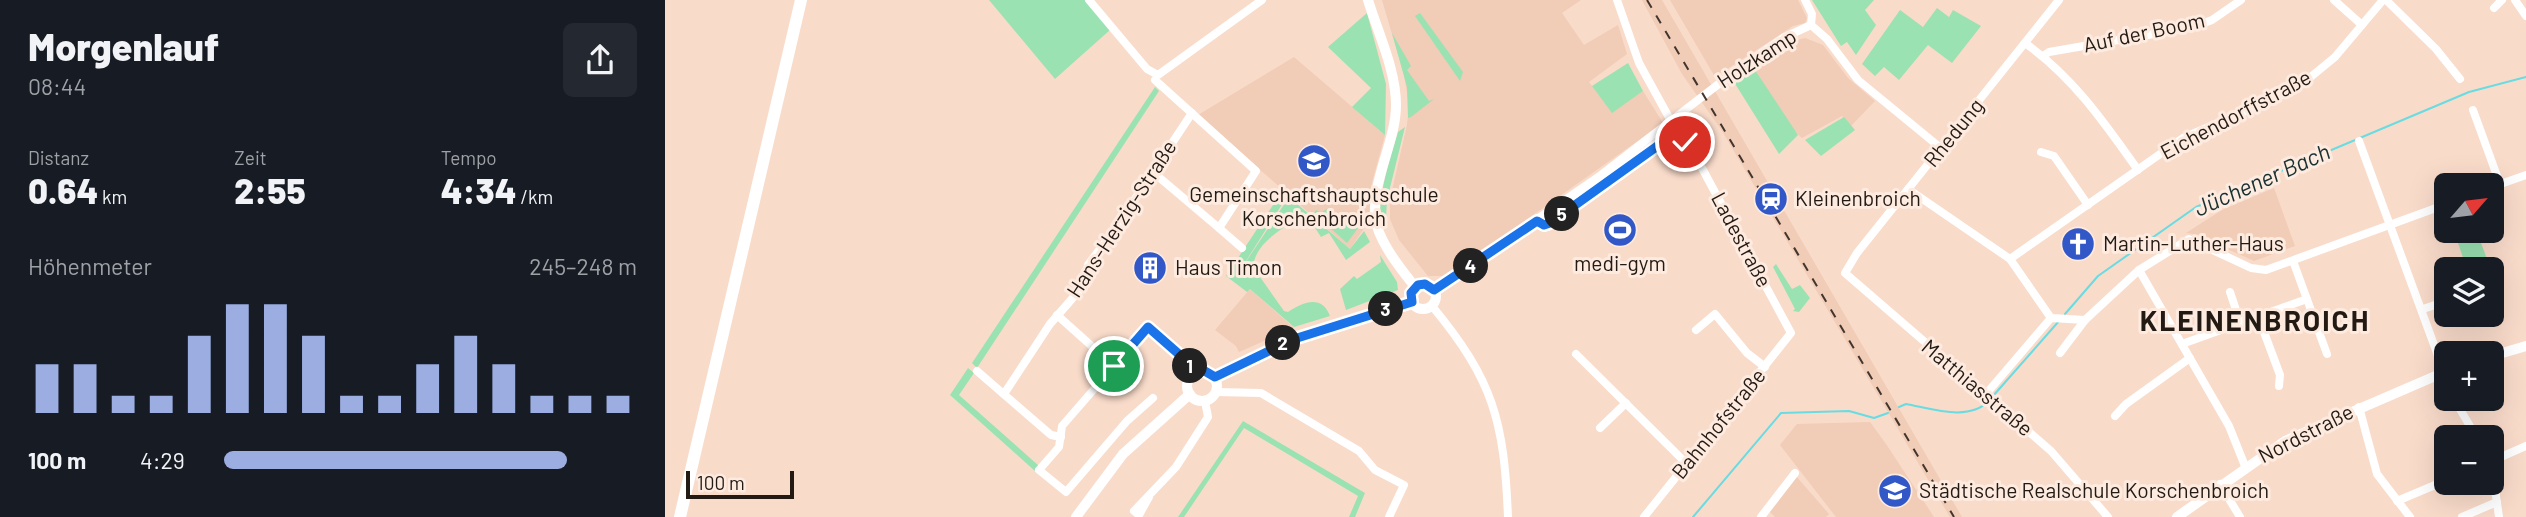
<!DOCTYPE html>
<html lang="de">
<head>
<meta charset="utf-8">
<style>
  :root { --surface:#171b24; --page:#242831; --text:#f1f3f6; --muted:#9ea1a6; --accent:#9bade1 }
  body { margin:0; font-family:Barlow,sans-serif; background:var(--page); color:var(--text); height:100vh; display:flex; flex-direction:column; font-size:26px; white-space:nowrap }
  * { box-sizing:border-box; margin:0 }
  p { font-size:23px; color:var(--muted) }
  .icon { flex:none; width:38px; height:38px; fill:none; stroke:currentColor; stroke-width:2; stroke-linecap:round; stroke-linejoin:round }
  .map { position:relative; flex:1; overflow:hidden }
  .side { display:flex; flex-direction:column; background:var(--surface); width:665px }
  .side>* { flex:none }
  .needle { width:46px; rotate:62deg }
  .controls { position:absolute; left:1769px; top:173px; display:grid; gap:14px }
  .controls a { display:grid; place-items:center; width:70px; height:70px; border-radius:10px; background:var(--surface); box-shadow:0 7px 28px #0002; font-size:35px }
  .scale { position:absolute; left:21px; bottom:18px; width:108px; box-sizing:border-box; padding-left:7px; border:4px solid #241a14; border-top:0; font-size:19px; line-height:24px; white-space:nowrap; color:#241a14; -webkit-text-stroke:5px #fdebe0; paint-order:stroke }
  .pin { position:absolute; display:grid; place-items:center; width:60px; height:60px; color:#fff; margin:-30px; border:4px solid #fff; border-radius:50%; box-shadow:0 2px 7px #0007 }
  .km { position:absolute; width:35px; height:35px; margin:-18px; border-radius:50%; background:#222; color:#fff; font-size:19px; line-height:35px; text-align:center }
  .round { display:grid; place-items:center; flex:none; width:74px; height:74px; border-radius:10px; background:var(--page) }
  .headline { display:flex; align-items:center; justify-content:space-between; height:119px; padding:0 28px }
  h1 { font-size:38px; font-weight:800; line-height:52px }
  .metrics { display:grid; grid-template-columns:repeat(3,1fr); gap:10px; height:119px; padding:7px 28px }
  .metrics div { display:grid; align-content:center }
  .metrics b { font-size:35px; font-weight:800 }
  .metrics small { font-size:19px; font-weight:400 }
  .metrics p { font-size:19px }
  .chart { height:196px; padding:14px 28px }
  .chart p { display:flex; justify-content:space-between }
  .chart svg { width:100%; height:126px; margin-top:7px; stroke:var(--accent); stroke-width:6 }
  ul { padding:0 28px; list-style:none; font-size:23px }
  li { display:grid; grid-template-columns:112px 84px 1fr; align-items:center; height:52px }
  li i { height:18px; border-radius:9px; background:var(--accent) }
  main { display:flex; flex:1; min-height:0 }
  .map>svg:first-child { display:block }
  .built { fill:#f1ccb7 }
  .green { fill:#9be2b2 }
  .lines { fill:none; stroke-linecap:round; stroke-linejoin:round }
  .stream { stroke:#68dce2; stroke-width:2 }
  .street { stroke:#fff; stroke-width:8 }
  .secondary { stroke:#fff; stroke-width:10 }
  .primary { stroke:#fff; stroke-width:12 }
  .rail { stroke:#42352e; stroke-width:2; stroke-dasharray:9 9; stroke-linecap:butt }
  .route-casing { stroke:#fff; stroke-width:14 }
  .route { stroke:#1a73e8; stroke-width:9 }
  .labels { text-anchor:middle; stroke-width:6; stroke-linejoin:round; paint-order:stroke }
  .street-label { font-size:21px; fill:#241a14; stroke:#fdebe0 }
  .poi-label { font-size:21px; fill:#241a14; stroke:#fdebe0; text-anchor:start }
  .water-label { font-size:23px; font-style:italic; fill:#1a2f30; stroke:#fdebe0 }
  .district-label { font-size:28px; font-weight:bold; letter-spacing:2px; fill:#241a14; stroke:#fdebe0 }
</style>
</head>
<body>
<main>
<section class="side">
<div class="headline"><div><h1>Morgenlauf</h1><p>08:44</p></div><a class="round"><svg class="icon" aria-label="share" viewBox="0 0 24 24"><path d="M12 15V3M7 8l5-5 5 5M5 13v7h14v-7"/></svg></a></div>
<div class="metrics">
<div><p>Distanz</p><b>0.64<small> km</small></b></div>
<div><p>Zeit</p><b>2:55</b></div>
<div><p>Tempo</p><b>4:34<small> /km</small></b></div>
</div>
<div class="chart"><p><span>Höhenmeter</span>245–248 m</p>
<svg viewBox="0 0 160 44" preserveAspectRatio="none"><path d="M5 44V27M15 44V27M25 44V38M35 44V38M45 44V17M55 44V6M65 44V6M75 44V17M85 44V38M95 44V38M105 44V27M115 44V17M125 44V27M135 44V38M145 44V38M155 44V38"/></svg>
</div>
<ul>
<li><b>100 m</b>4:29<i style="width:83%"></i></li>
</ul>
</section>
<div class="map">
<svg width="1861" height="517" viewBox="0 0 1861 517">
  <rect width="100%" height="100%" fill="#f9dbca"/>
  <g class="built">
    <path d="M717,0H916L897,13L919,45L953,25L962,54L924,82L947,112L978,91L998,123L782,276H763L734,240L725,219V199L742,125L744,105L739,75Z"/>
    <path d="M977,0H997L1297,517H1285L1057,131L1017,74Z"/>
    <path d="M1005,0H1133L1142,18L1140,23L1128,26L1050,77Z"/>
    <path d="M1140,38L1158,45L1183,78L1210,101L1186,126L1177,116L1137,138L1126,128L1088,67L1123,42Z"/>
    <path d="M629,57L720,135L706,186L704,221L685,249L533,115Z"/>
    <path d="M1609,188L1630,246L1589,261L1529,234L1521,233L1557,210Z"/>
    <path d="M585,289L629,328L574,352L571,346L550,330Z"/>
    <path d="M1205,422L1221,444L1269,517H1171L1115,445L1132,424Z"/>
    <path d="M1131,476L1164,514L1161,517H1110L1104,511Z"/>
  </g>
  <g class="green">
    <path d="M324,0H420L445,30L390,79Z"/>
    <path d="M1147,0H1209L1200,10L1211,25L1191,55L1182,42L1176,46Z"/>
    <path d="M1272,8L1284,17L1288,10L1316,26L1287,63L1263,45L1234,80L1219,67L1210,76L1197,64L1235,10L1258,27Z"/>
    <path d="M702,13L721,84L720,135L687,107L706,88L663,47Z"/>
    <path d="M755,13L798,72L795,81L750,16Z"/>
    <path d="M727,33L746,66L742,70L764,101L769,99L746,117L743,118L742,87Z"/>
    <path d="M963,63L978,91L947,113L927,86Z"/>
    <path d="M1090,70L1133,135L1114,154L1069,82Z"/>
    <path d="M490,87L494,91L312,368L307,363Z"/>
    <path d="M1179,117L1190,130L1156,156L1140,140Z"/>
    <path d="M740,127L722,200L721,218L715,222C714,191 724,162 733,132Z"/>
    <path d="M618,190L623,195L572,275L624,197L685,249L699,231L705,242L681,260L664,233L656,237L641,214C621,227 591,240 588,267L619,311L623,312C638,302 657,294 665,316L629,327L585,289L582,292L561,276Z"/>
    <path d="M663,208L685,227L693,228L682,243L649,213L651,210L656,213Z"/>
    <path d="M1813,235L1825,267L1802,269L1793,243Z"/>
    <path d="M715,255L732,282L733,290L681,310L675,289L689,276L692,279L716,262Z"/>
    <path d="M1111,264L1127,289L1135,285L1145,298L1134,312L1128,311L1130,309L1108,267Z"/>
    <path d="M303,368L309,373L294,395L374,466L370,471L285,395Z"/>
    <path d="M578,421L700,493L690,517H684L693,496L579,428L519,517H513Z"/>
  </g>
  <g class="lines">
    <g class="stream">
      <path d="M1400,314L1433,276L1531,207L1804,92L1861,77"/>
      <path d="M1328,396L1394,321"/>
      <path d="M1234,407L1241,404C1268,409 1304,422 1325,400"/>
      <path d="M1028,517L1116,413L1184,411L1209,418L1223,413"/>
    </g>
    <g class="street">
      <path d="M424,0L482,69L493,75L597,0"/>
      <path d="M952,0L974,63L1012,132L1031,157L1126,333L979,517"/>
      <path d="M1140,0L1147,14L1146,25"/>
      <path d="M1394,0L1192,253L1180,273L1386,451L1443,517"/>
      <path d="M1669,0L1697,25"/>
      <path d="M1721,0L1771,49L1795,79"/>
      <path d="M1850,0L1861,16"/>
      <path d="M1829,8L1837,0"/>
      <path d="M1146,25L1162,39L1193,80L1277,149"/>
      <path d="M1360,43C1408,77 1439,122 1473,170"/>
      <path d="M1378,56L1384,52L1529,27L1547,20L1576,0"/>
      <path d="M1808,110L1835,184"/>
      <path d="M1694,141L1779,372"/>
      <path d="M1376,152L1389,156L1423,205"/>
      <path d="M489,173L554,228L591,171L490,80"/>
      <path d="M1827,187L1861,175"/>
      <path d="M1243,189L1345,259L1386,318"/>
      <path d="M872,221L879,225L885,223L1012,132"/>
      <path d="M554,228L577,248"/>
      <path d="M1345,259L1518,138L1611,98L1642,80L1670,57L1718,0"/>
      <path d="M1628,261L1662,354"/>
      <path d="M1827,284L1834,282"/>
      <path d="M769,290L936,175L1073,69L1118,38L1146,25"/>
      <path d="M1565,292L1575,322"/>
      <path d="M767,306C829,381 839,421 843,517"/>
      <path d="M1758,309L1782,301"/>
      <path d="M392,315L449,366"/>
      <path d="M1593,316L1615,375L1614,386"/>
      <path d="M1386,318L1420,320"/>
      <path d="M1031,330L1050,314L1082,353L1100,367"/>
      <path d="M1517,344L1642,299"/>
      <path d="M1395,353L1420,320L1474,270"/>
      <path d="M911,354L1022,464"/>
      <path d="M312,371L386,435L396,437"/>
      <path d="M1774,373L1782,386"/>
      <path d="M551,392L596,393L694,451L710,470L739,485L724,517"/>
      <path d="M339,394L385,324L420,284L423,265L452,226L527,113"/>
      <path d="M1321,394L1386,318"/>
      <path d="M488,398L462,421L401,492L374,470L394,447L397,426L483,327L516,356L529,373"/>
      <path d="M1789,399L1812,438"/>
      <path d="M1694,407L1712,474L1745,517"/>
      <path d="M1450,416L1461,404L1525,358"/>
      <path d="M935,428L961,403"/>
      <path d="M1827,461L1861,446"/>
      <path d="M1580,466L1564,426L1474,270L1524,239L1586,268L1601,270L1782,204"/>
      <path d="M1827,468L1834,517"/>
      <path d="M1555,484L1575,517"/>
      <path d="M484,497L474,515L469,511L511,467L543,417L540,401"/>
      <path d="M1732,501L1782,480"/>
      <path d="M1096,517L1130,473"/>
      <path d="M1797,517L1832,502"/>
    </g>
    <g class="secondary">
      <path d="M703,0C713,33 731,70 731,105C731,147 699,191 714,232C722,252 737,270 750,287"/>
      <circle cx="758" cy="296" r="13"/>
      <path d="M1827,356L1861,346"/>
      <circle cx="537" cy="386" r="15"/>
      <path d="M550,377L629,339L747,302"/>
      <path d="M411,517L458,454L525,394"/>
      <path d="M1512,517L1620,441L1782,371"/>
    </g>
    <path class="primary" d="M15,517L136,0"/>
    <path class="rail" d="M982,0L1289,517"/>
  </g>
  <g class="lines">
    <g class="route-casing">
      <path id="route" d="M449,366L483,327L516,356L529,373L538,370L550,377L629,339L747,302L746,293L753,285L760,284L769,290L872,221L879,225L885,223L1012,132L1020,142"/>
    </g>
    <use href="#route" class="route"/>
  </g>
  <defs>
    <g id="school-disc" transform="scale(1.75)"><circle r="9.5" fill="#3257c7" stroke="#fdebe0"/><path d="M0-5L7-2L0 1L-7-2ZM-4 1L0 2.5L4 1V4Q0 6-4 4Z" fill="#fff"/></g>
    <g id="station-disc" transform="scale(1.75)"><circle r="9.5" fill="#3257c7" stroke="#fdebe0"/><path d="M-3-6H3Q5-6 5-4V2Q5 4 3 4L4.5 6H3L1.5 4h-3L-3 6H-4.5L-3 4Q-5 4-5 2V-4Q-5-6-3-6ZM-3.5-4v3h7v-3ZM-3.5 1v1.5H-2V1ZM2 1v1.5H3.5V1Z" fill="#fff"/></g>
    <g id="stadium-disc" transform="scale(1.75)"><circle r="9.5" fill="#3257c7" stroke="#fdebe0"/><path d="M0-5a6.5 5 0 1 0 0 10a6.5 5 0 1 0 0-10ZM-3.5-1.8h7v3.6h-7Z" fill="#fff"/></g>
    <g id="church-disc" transform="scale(1.75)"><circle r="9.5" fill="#3257c7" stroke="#fdebe0"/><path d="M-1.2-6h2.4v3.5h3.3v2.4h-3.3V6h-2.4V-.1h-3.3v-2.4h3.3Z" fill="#fff"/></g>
    <g id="building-disc" transform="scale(1.75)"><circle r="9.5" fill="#3257c7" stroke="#fdebe0"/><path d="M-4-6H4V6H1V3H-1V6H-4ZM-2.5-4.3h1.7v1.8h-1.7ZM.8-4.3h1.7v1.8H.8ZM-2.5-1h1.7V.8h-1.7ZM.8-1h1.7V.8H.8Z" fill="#fff"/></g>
  </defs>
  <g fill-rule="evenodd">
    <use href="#school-disc" x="649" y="161"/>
    <use href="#station-disc" x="1106" y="199"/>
    <use href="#stadium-disc" x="955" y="230"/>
    <use href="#church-disc" x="1413" y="244"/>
    <use href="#building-disc" x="485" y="268"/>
    <use href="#school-disc" x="1230" y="491"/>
  </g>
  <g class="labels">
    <g class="street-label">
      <text transform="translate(1479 33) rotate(-12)" y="7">Auf der Boom</text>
      <text transform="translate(1092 59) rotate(-33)" y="7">Holzkamp</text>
      <text transform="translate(1571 115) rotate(-28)" y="7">Eichendorffstraße</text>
      <text transform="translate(1289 133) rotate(-51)" y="7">Rhedung</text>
      <text transform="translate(457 219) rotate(-57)" y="7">Hans-Herzig-Straße</text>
      <text transform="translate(1076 240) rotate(62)" y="7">Ladestraße</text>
      <text transform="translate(1312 388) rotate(40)" y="7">Matthiasstraße</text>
      <text transform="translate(1054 424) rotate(-51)" y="7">Bahnhofstraße</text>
      <text transform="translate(1641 434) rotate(-27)" y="7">Nordstraße</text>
    </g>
    <g class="poi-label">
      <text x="649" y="202" text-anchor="middle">Gemeinschaftshauptschule<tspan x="649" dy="24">Korschenbroich</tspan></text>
      <text x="1130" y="206">Kleinenbroich</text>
      <text x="1438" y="251">Martin-Luther-Haus</text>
      <text x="955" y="271" text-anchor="middle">medi-gym</text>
      <text x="510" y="275">Haus Timon</text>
      <text x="1254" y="498">Städtische Realschule Korschenbroich</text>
    </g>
    <g class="water-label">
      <text transform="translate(1597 180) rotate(-24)" y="8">Jüchener Bach</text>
    </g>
    <g class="district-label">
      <text x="1590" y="331">KLEINENBROICH</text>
    </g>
  </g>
</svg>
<div class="controls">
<a><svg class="needle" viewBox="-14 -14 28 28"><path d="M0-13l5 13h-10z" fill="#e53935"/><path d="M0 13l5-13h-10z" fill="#9ea1a6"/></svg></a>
<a><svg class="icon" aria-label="layers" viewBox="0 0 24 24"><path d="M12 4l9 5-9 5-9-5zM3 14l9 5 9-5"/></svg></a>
<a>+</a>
<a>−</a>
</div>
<div class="scale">100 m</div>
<div class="pin" style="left:449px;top:366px;background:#1e9e55"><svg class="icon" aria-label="arrive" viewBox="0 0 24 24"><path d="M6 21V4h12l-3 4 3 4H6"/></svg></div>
<div class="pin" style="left:1020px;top:142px;background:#d93025"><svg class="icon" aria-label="check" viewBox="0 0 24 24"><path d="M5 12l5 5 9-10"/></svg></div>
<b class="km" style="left:525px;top:366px">1</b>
<b class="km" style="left:618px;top:343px">2</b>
<b class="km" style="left:721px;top:309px">3</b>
<b class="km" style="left:806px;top:266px">4</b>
<b class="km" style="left:897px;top:214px">5</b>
</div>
</main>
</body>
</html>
